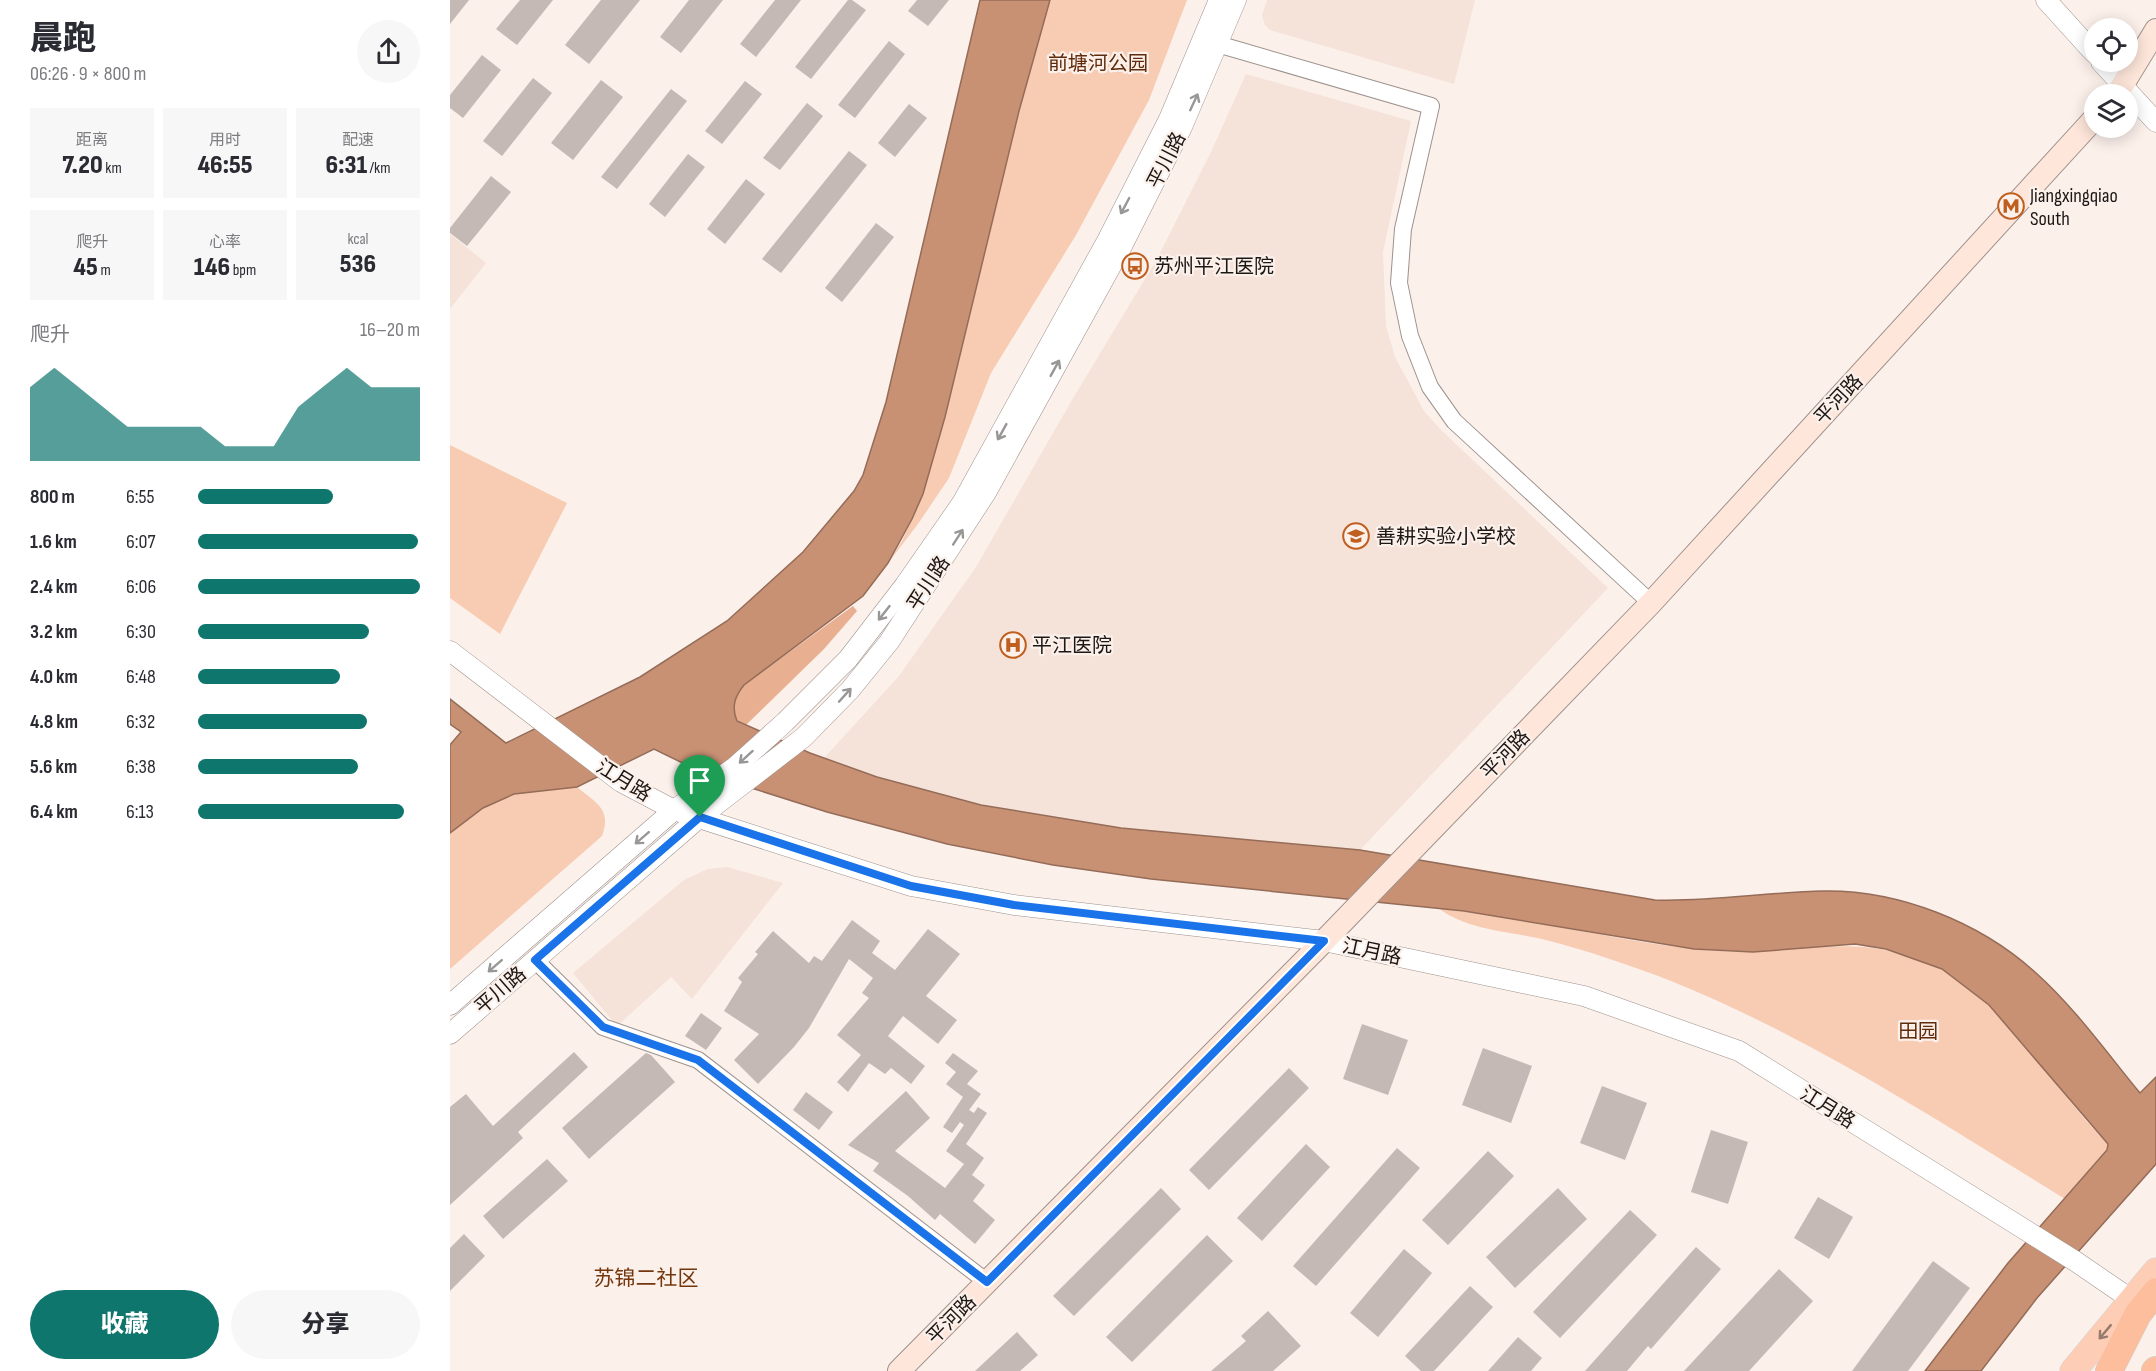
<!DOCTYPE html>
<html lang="zh">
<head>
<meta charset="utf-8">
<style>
  :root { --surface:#fff; --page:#f7f7f7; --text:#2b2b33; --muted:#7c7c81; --accent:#0f766e }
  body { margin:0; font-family:"Sofia Sans Condensed","Noto Sans SC",sans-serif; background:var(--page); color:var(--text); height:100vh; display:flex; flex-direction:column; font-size:22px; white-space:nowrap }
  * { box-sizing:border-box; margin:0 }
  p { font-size:20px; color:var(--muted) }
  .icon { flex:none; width:33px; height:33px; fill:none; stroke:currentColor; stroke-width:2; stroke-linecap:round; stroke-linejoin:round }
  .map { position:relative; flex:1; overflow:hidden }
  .details { display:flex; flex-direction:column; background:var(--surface); width:450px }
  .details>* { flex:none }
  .buttons { position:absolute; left:1634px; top:18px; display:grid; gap:12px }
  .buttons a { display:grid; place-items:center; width:54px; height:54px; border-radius:50%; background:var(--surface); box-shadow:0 3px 15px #0003; font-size:30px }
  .pin { position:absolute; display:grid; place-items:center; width:51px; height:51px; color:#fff; margin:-62px -26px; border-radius:50% 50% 50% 0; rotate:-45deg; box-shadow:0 0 6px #0007 }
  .pin .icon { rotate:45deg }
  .round { display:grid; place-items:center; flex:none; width:63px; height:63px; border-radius:32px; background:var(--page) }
  .summary { display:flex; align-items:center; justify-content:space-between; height:102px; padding:0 30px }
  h1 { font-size:33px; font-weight:800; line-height:45px }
  .metrics { display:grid; grid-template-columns:repeat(3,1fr); gap:9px; height:102px; padding:6px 30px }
  .metrics div { display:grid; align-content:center; border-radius:0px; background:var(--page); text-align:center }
  .metrics b { font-size:26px; font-weight:800 }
  .metrics small { font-size:16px; font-weight:400 }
  .metrics p { font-size:16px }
  .chart { height:168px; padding:12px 30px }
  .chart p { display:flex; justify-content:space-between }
  .chart svg { width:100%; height:108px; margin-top:6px; fill:var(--accent); opacity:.7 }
  .cta { display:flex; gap:12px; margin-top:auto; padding:12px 30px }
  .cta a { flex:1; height:69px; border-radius:36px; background:var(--accent); color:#fff; font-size:24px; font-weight:800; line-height:69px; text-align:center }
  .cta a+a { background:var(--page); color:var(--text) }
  ul { padding:0 30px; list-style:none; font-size:20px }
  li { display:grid; grid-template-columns:96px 72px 1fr; align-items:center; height:45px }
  li i { height:15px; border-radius:8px; background:var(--accent) }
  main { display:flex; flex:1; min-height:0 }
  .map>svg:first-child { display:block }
  .built { fill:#f5e2d8 }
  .green { fill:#f8cbb3 }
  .forest { fill:#e8af91 }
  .water { fill:#c99174; stroke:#946c58; stroke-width:1.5 }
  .building { fill:#c4b9b4 }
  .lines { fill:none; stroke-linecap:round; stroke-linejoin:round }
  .minor-casing { stroke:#9d928d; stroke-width:18 }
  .tertiary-casing { stroke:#9d928d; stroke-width:21 }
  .secondary-casing { stroke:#9d928d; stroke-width:24 }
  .primary-casing { stroke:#d1d1d0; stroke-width:27 }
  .trunk-casing { stroke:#d1d1d0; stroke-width:28 }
  .minor { stroke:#fff; stroke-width:16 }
  .tertiary { stroke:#fff; stroke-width:20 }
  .secondary { stroke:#fee6da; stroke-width:22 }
  .primary { stroke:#fdceb5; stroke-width:26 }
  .trunk { stroke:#fcbe9c; stroke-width:27 }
  .oneway { stroke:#989796 }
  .oneway2 { stroke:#977c6d }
  .route-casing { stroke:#fff; stroke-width:12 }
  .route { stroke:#1a73e8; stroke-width:8 }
  .labels { text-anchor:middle; stroke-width:4.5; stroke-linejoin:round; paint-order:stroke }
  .park-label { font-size:20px; fill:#602c0b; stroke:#fcf0eb }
  .street-label { font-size:20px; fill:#1a1715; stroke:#fcf0eb }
  .poi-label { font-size:20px; fill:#1a1715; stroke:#fcf0eb; text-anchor:start }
  .neighbourhood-label { font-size:21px; fill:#73360d; stroke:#fcf0eb }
</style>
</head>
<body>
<main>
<section class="details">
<div class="summary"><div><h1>晨跑</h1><p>06:26 · 9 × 800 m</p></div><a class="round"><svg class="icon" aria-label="share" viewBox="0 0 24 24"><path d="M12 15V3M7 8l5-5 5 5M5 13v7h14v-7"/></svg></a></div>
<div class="metrics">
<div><p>距离</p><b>7.20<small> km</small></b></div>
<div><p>用时</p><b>46:55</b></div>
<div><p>配速</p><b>6:31<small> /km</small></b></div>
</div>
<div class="metrics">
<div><p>爬升</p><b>45<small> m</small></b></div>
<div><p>心率</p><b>146<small> bpm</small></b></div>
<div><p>kcal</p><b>536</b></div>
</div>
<div class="chart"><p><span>爬升</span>16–20 m</p>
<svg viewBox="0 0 160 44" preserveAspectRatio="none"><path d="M0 44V14L10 6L20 14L30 22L40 30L50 30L60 30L70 30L80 38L90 38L100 38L110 22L120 14L130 6L140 14L150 14L160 14V44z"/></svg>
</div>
<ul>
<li><b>800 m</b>6:55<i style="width:61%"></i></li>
<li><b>1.6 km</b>6:07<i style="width:99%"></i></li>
<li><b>2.4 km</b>6:06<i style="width:100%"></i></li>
<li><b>3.2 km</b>6:30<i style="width:77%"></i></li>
<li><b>4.0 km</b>6:48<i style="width:64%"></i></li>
<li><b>4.8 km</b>6:32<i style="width:76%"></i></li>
<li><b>5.6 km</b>6:38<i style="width:72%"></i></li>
<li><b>6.4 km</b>6:13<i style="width:93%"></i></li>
</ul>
<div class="cta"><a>收藏</a><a>分享</a></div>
</section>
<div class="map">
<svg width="1706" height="1371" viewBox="0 0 1706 1371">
  <rect width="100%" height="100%" fill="#fcf0eb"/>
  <g class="built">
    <path d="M817,0H1025L1004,84L820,30L815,25L812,15Z"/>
    <path d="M796,74L961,121L933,252L936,326L945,357L974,411L990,429L1158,588L910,850L671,828L571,812L496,797L427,777L374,758L449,676L526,567L622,400L707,259L761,152Z"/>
    <path d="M0,234L36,263L0,309Z"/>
    <path d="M277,867L333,883L242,999L221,977L167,1026L123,973L234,880L258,869Z"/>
  </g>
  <g class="green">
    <path d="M600,0H737L699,100L626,235L541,373L499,478L468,524L438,563L452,541L471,499L495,417L569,111Z"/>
    <path d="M0,445L117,503L50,634L0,598Z"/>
    <path d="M127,787C146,803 162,809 152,836L0,969V833L33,808L64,794Z"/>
    <path d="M988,908C1074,917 1158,939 1243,949C1338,961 1417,921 1505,977C1569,1019 1605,1092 1658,1144L1657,1150L1615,1199C1487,1120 1362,1038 1221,981C1180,965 1138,951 1096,940C1059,931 1019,931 988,908Z"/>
  </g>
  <path class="forest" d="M403,606L407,611L374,649L295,726L290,724C279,710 284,697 294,685Z"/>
  <path class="water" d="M530,0H600L569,111L495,417L473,494L462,519L438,563L413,596L294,685C285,696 281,707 287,721L360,753L427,777L531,805L671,828L910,850L1205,900C1262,902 1317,892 1374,891C1449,890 1530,922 1586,973C1625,1008 1657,1053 1690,1093L1706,1077V1164L1587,1298L1531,1371H1475L1558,1263L1657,1150L1658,1144L1539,1005L1492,969L1436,949L1405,944L1303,952L1244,949L1014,911L701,879L603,865L497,844L377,812L251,772L204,749L127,787L64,794L33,808L0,833V745L11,732L0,724V699L56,743L190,677L277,621L353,552L404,491L413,475L436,402Z"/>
  <g class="building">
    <path d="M0,0H19L0,24Z"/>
    <path d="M70,0H103L67,45L46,29Z"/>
    <path d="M151,0H190L139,64L115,45Z"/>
    <path d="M239,0H273L231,53L210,37Z"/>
    <path d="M325,0H351L306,57L290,44Z"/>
    <path d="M398,0H402L416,10L361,79L345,67Z"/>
    <path d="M467,0H499L478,26L458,11Z"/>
    <path d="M439,41L455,54L405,118L388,105Z"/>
    <path d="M32,55L51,70L13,118L0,108V95Z"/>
    <path d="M83,78L102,93L52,156L33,141Z"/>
    <path d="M151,80L173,97L123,160L101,143Z"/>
    <path d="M295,81L312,94L272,144L255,131Z"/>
    <path d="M221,89L237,101L167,189L151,177Z"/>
    <path d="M357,103L373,116L330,170L313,158Z"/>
    <path d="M459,104L477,118L445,157L428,143Z"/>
    <path d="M399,151L417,165L331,273L312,259Z"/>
    <path d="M238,154L255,167L215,217L199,204Z"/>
    <path d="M41,176L61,192L17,246L0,233V228Z"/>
    <path d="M296,179L315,194L275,244L257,229Z"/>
    <path d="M426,223L444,237L392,302L375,288Z"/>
    <path d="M402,920L430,941L422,953L445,970L478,929L510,954L476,996L507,1020L488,1044L453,1016L438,1036L475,1066L461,1084L441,1068L435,1074L419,1063L398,1092L387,1082L411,1055L387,1035L419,998L412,993L423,978L399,959L359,1028L344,1047L308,1084L284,1060L309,1034L274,1011L292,982L288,978L308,954L305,952L323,931L359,963L364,956L372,961Z"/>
    <path d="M251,1013L272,1028L256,1050L235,1036Z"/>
    <path d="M912,1024L958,1040L938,1095L893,1079Z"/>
    <path d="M1033,1048L1082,1066L1061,1123L1012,1105Z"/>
    <path d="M124,1052L138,1067L68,1132L73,1138L0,1205V1107L16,1094L43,1126Z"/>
    <path d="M196,1053L201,1055L225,1082L139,1159L112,1128Z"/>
    <path d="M503,1053L528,1071L517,1084L531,1094L519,1110L524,1113L528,1107L537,1113L516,1144L534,1158L522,1175L535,1185L523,1201L545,1220L525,1244L490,1214L485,1220L458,1196L423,1171L429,1163L398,1145L456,1091L480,1118L445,1151L495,1188L514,1164L496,1151L514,1125L510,1122L502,1133L493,1127L513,1097L496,1084L506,1072L495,1063Z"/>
    <path d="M839,1068L859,1088L759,1190L739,1170Z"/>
    <path d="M1152,1086L1197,1103L1175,1160L1130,1143Z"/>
    <path d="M356,1092L383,1112L369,1130L343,1110Z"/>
    <path d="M1261,1130L1298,1142L1278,1204L1241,1192Z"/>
    <path d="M856,1144L880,1167L812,1241L787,1218Z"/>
    <path d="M947,1148L970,1168L866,1286L843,1266Z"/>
    <path d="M1038,1151L1064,1176L998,1245L972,1220Z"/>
    <path d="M97,1159L118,1181L53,1239L33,1216Z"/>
    <path d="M711,1188L731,1209L624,1316L603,1296Z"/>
    <path d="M1108,1188L1137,1219L1065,1288L1036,1257Z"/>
    <path d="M1368,1197L1403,1217L1379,1259L1344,1238Z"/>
    <path d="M1180,1210L1207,1235L1110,1338L1083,1312Z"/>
    <path d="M14,1234L35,1256L0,1291V1248Z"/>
    <path d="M757,1235L783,1261L682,1362L656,1337Z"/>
    <path d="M1246,1247L1271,1269L1201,1349L1198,1346L1177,1371H1135Z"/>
    <path d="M954,1249L982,1273L928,1337L900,1313Z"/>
    <path d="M1483,1261L1520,1288L1458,1371H1402Z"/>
    <path d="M1329,1269L1363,1301L1299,1371H1234Z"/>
    <path d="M1020,1286L1043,1307L984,1371H971L955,1356Z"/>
    <path d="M818,1311L851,1346L823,1371H761L796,1341L791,1336Z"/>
    <path d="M567,1332L588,1355L570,1371H525Z"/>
    <path d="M1068,1337L1092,1358L1081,1371H1038Z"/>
  </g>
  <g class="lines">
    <g class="minor-casing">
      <g id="minor">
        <path d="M757,41L981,106L953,229L949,283L960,336L980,387L1004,421L1201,603"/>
        <path d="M85,960L153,1027L248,1060L537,1282"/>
      </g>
    </g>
    <g class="tertiary-casing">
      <g id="tertiary">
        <path d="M1596,0L1644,53"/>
        <path d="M1651,62L1706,122"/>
        <path d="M0,651L171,782L224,810L461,886L564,905L874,941L1134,996L1289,1051L1625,1261L1682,1300"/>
        <path d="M0,1005L224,810L285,767L335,722L398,659L455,585L512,503L658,239L719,119L769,0"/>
        <path d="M0,1034L250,817L354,737L400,690L439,642L537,491L671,248L732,127L786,0"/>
      </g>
    </g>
    <g class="secondary-casing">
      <g id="secondary">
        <path d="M1667,94L1706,30"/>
        <path d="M449,1371L874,941L1201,603L1644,119"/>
      </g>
    </g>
    <g class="primary-casing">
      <path id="primary" d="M1623,1371L1706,1271"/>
    </g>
    <g class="trunk-casing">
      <g id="trunk">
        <path d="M1659,1371L1688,1314L1706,1292"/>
        <path d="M1705,1371L1706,1370"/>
      </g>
    </g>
    <use href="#minor" class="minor"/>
    <use href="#tertiary" class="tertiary"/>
    <use href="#secondary" class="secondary"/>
    <use href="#primary" class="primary"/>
    <use href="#trunk" class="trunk"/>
  </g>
  <defs><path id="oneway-shaft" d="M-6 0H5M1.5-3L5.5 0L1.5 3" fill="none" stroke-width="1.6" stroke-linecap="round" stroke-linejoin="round" transform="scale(1.5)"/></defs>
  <g class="oneway">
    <use href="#oneway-shaft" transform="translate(744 102) rotate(-65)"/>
    <use href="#oneway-shaft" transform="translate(675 206) rotate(118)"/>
    <use href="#oneway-shaft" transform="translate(605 368) rotate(-61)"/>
    <use href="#oneway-shaft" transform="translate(552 432) rotate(119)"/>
    <use href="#oneway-shaft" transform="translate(508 537) rotate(-57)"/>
    <use href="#oneway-shaft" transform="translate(434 613) rotate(128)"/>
    <use href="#oneway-shaft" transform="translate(395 695) rotate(-48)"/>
    <use href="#oneway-shaft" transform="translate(296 757) rotate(138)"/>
    <use href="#oneway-shaft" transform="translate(192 838) rotate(139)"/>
    <use href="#oneway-shaft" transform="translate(45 966) rotate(139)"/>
  </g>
  <use class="oneway2" href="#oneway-shaft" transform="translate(1655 1332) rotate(130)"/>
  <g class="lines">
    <g class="route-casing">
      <path id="route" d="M250,817L461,886L564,905L874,941L537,1282L248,1060L153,1027L85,960Z"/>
    </g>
    <use href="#route" class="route"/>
  </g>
  <defs>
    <g id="metro-ring" transform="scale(1.35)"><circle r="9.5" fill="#fcf0eb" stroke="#bf5e1f" stroke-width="1.5"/><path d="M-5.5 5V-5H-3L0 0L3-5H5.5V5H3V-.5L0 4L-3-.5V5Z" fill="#bf5e1f"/></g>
    <g id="bus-ring" transform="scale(1.35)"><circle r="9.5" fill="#fcf0eb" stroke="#bf5e1f" stroke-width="1.5"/><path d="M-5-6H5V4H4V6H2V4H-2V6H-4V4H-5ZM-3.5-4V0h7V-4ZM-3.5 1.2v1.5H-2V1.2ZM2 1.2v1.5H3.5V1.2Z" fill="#bf5e1f"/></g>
    <g id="school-ring" transform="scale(1.35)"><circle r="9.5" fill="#fcf0eb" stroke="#bf5e1f" stroke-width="1.5"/><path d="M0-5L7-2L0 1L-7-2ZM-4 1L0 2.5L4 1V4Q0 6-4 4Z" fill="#bf5e1f"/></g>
    <g id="hospital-ring" transform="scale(1.35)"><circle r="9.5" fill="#fcf0eb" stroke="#bf5e1f" stroke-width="1.5"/><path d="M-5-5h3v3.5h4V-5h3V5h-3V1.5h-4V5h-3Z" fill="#bf5e1f"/></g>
  </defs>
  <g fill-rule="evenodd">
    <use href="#metro-ring" x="1561" y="206"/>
    <use href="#bus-ring" x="685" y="266"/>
    <use href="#school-ring" x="906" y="536"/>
    <use href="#hospital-ring" x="563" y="645"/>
  </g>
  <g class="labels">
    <g class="park-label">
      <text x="648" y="70">前塘河公园</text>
      <text x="1468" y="1038">田园</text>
    </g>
    <g class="street-label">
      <text transform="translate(716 160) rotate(-63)" y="7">平川路</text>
      <text transform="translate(1388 399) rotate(-47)" y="7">平河路</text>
      <text transform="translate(478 583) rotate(-57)" y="7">平川路</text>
      <text transform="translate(1055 754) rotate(-46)" y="7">平河路</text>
      <text transform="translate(174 780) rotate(32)" y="7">江月路</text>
      <text transform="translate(922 951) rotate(12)" y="7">江月路</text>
      <text transform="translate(50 990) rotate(-41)" y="7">平川路</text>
      <text transform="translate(1378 1107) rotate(32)" y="7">江月路</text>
      <text transform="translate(501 1319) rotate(-45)" y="7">平河路</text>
    </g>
    <g class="poi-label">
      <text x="1580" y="202">Jiangxingqiao<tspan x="1580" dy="23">South</tspan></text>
      <text x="704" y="273">苏州平江医院</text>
      <text x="926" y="543">善耕实验小学校</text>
      <text x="582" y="652">平江医院</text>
    </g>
    <g class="neighbourhood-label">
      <text x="196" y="1285">苏锦二社区</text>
    </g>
  </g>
</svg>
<div class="buttons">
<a><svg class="icon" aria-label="locate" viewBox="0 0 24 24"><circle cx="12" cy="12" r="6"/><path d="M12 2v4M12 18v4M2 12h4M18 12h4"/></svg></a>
<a><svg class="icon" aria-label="layers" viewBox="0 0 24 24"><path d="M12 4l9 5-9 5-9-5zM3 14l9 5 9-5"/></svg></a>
</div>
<div class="pin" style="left:250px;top:817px;background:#1e9e55"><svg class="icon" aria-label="arrive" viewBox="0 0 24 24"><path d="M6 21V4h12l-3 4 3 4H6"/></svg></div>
</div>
</main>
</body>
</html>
